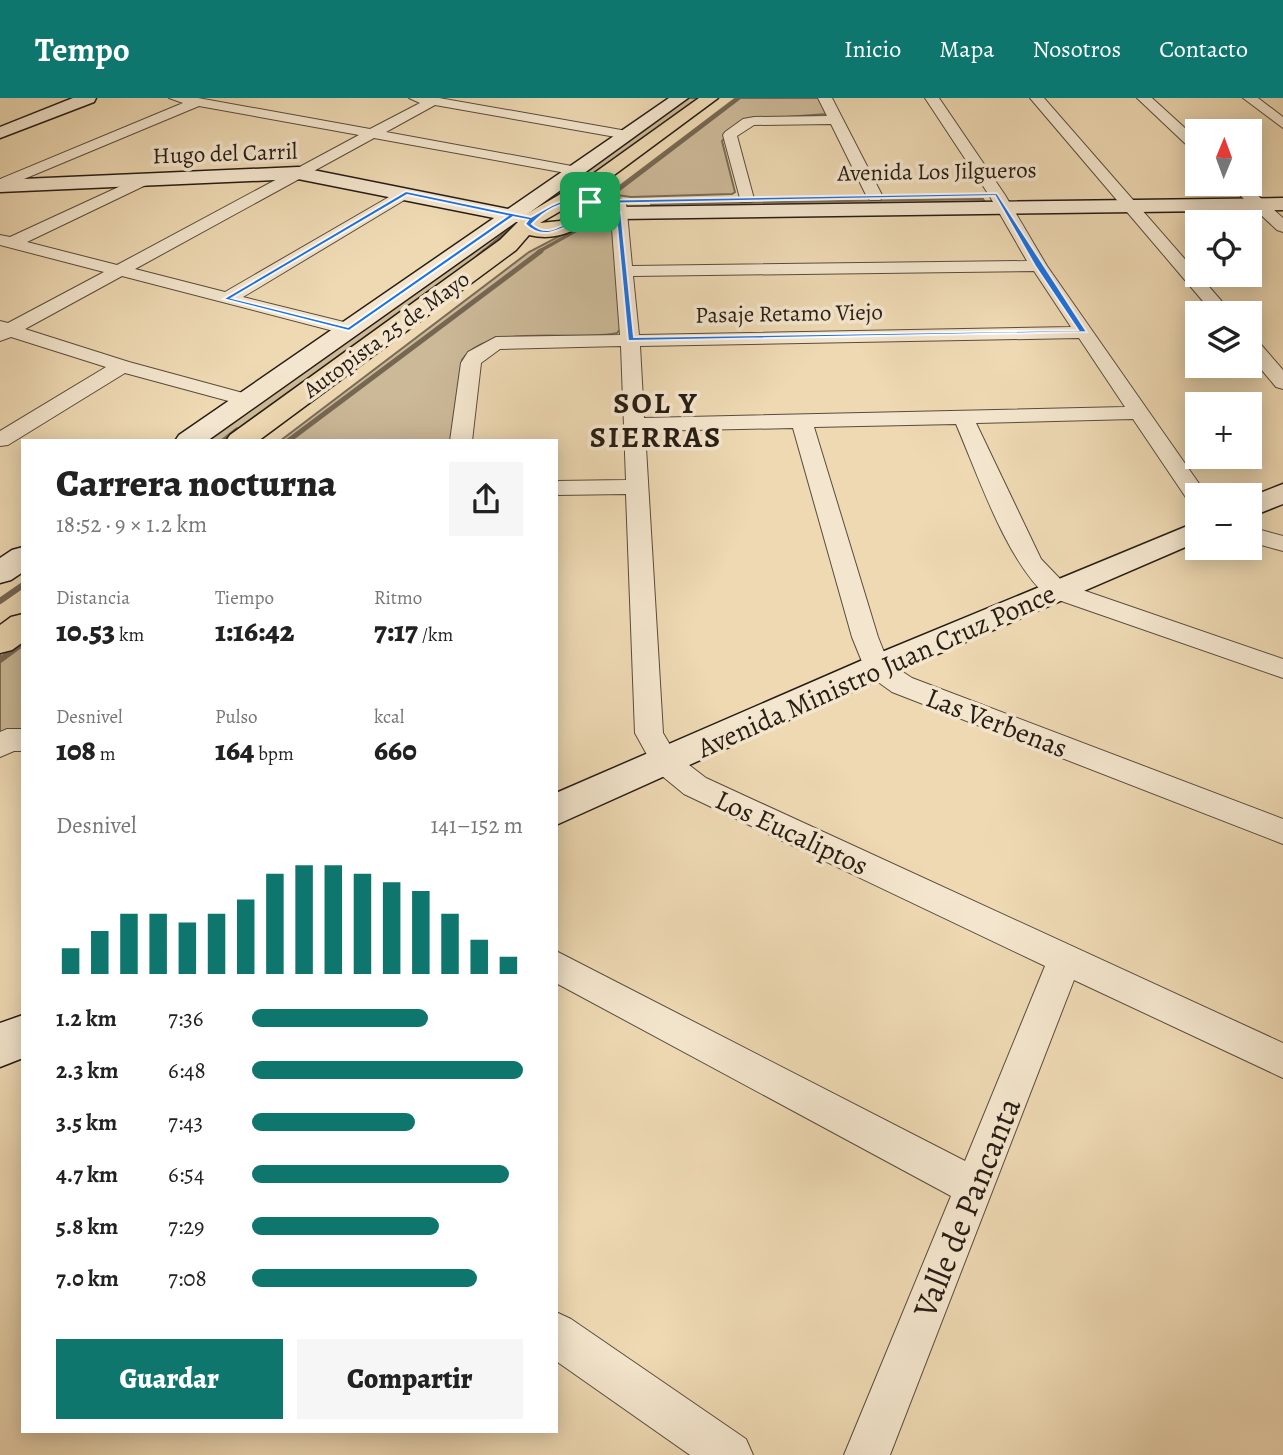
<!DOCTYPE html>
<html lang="es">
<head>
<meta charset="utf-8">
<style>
  :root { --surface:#fff; --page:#f6f6f6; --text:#222; --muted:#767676; --accent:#0f766e }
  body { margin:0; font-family:Alegreya,serif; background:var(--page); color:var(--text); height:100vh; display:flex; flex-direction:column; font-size:26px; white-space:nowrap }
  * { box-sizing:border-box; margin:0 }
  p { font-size:23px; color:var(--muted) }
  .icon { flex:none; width:38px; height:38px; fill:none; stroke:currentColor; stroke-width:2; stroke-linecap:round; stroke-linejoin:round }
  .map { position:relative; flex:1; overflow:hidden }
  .drawer { position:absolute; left:21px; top:341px; width:537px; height:994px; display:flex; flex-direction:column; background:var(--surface); border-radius:0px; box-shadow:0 4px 18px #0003 }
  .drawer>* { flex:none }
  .needle { width:46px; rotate:1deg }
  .tools { position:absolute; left:1185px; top:21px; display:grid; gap:14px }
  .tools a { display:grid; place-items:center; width:77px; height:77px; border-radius:0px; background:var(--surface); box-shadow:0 4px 18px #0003; font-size:35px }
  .pin { position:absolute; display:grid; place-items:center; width:60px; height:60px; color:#fff; margin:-30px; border-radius:14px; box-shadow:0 4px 10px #0006 }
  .round { display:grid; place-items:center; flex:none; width:74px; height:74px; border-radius:0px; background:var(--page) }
  .headline { display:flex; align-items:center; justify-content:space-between; height:119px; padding:0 35px }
  h1 { font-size:38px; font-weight:800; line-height:52px }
  .metrics { display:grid; grid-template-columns:repeat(3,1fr); gap:10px; height:119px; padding:7px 35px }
  .metrics div { display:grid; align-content:center }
  .metrics b { font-size:30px; font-weight:800 }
  .metrics small { font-size:19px; font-weight:400 }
  .metrics p { font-size:19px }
  .chart { height:196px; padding:14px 35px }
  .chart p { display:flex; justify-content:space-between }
  .chart svg { width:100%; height:126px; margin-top:7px; stroke:var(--accent); stroke-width:6 }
  .primary-button { display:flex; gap:14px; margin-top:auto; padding:14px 35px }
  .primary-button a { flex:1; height:80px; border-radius:0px; background:var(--accent); color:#fff; font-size:28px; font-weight:800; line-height:80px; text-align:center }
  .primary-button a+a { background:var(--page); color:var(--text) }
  ul { padding:0 35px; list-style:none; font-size:23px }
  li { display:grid; grid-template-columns:112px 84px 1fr; align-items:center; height:52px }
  li i { height:18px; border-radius:9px; background:var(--accent) }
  header { display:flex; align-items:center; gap:42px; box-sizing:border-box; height:98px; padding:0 35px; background:var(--accent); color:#fff }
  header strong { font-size:33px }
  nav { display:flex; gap:38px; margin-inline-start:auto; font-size:24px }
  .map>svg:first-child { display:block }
  .green { fill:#ccb998; stroke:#7a6b56; stroke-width:2 }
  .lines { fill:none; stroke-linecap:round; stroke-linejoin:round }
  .stream-far2 { stroke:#766753; stroke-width:3.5 }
  .stream-far1 { stroke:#766753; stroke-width:5 }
  .stream { stroke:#766753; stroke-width:6 }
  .street-casing { stroke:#594c3c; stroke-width:2 }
  .secondary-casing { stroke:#271d14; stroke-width:3 }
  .primary-casing { stroke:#271d14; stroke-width:3 }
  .street { fill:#f4e6ce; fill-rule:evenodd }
  .secondary { fill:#f4e6ce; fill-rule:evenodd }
  .primary { fill:#eed9b3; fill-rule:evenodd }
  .route { fill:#1a73e8; stroke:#fff; stroke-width:2; fill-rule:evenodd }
  .labels { text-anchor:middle; stroke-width:7; stroke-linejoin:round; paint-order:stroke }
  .far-street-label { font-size:23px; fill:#271d14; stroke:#f4e6ce }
  .street-label { font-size:28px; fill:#271d14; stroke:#f4e6ce }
  .far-district-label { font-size:30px; font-weight:bold; letter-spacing:2px; fill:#271d14; stroke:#f4e6ce }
  .near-street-label { font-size:33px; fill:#271d14; stroke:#f4e6ce }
</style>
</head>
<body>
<header>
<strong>Tempo</strong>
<nav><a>Inicio</a><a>Mapa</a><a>Nosotros</a><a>Contacto</a></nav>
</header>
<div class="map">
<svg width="1283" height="1357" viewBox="0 0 1283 1357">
  <rect width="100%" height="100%" fill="#eed9b3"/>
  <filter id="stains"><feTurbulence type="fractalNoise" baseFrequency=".00286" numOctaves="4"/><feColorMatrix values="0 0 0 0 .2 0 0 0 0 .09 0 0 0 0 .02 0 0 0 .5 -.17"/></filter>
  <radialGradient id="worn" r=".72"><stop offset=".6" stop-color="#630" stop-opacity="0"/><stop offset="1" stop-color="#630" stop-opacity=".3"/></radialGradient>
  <g class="green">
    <path d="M685,0H703L599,77L531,113Z"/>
    <path d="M736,0H819L827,16L743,22L722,43L735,94L732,96L631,99L609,96Z"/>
    <path d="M983,101L986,106L652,111L651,106Z"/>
    <path d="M594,120L614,123L621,230L617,235C576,245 488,223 462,262L451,343H280L529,154Z"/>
    <path d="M506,128H514V134L228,343H199Z"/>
    <path d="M23,538V631L0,634V555Z"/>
  </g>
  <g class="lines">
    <g class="stream-far2">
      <path d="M613,96L739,0"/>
      <path d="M483,154L511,130"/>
      <path d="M538,154L593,123"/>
    </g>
    <g class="stream-far1">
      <path d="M478,159L485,153"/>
      <path d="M223,343L237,332"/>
      <path d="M288,343L541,153"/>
    </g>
    <g class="stream">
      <path d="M0,503L23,487"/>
      <path d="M0,562L23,545"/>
    </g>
    <g class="street-casing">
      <g id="street">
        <path d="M169,0H198L370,31L420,5L409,0H439L627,33L634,37L627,41L435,7L386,34L577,69L584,73L577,77L374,40L135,171L225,194L401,92H411L414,95L411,98L243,199L356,227L358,231L356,235L349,237L122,178L25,231L129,264L254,298L257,302L254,306L247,308L125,275L8,347L0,348V333L106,269L11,239L0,243V223L8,225L104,174L0,147V137L10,139L138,80H148L151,83L148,86L27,144L117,167L359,37L199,8L0,91V81L183,5Z"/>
        <path d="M818,0H832L883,99L880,102H870L867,99L831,26L754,27L737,38L754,101L751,104H741L723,37L725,34L743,21L754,19L827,18Z"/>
        <path d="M925,0H939L1005,97L1047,168L1207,397H1197V406L1189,404L1133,321L976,325L1041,461L1065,486L1283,561V580L1047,498C1006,462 978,377 956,326L814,329L878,539L888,564L912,580L1283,721V746L892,594L867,576L852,539L793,330L645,333L663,635L676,657L706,680L1283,945V980L1074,882L890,1357H844L951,1098L556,885V853L965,1063L1045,868L684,696L656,673L635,635L626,396L556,397V383L626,382L621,248L500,251L481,265L472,343H450L461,265L468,254L496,239L620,237L610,104L612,101L618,99L626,104L632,168L1027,163L989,97ZM1034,173L1071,229L639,237L633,178ZM1079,240L1125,309L644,320L640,248Z"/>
        <path d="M1030,0H1044L1232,215H1213Z"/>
        <path d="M1137,0H1152L1197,41V53L1192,52Z"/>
        <path d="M1243,0H1258L1283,19V30Z"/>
        <path d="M1228,86H1245L1283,120V134L1277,132Z"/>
        <path d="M1250,240L1257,242L1283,272V291L1276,289L1250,258Z"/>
        <path d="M1250,429L1283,438V453L1250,444Z"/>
        <path d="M7,631H23V653H14L0,659V634Z"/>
        <path d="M556,1214L571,1221L746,1341L753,1357H690L556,1263Z"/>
      </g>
    </g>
    <g class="secondary-casing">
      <g id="secondary">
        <path d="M73,0H96L94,4L0,40V29Z"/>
        <path d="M669,0H688L529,115L535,120L532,124H516L207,343H175L179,337L494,120L298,81L0,94V82L298,69L508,111Z"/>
        <path d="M1283,100V112L619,121L596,122L572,130L565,128L562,124C574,109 601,110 619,109Z"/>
        <path d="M1283,386V406L1250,419V399Z"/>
        <path d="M1197,424V444L889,577L556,727V695L865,561Z"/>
        <path d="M23,449V474L11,482L0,485V460L12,452Z"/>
        <path d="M23,917V960L0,969V925Z"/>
      </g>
    </g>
    <g class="primary-casing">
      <g id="primary">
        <path d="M699,0H718L587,97L599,102L602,106C586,131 559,144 529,137L516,152L258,343H226L230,337L500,142L525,117L586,81ZM571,107L580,108L560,123L540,125Z"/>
        <path d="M23,516V544L12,552L0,555V527L11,519Z"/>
      </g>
    </g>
    <use href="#street" class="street"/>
    <use href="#secondary" class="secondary"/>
    <use href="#primary" class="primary"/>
  </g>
  <path class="route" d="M406,93L531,119C552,107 565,96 590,102L997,95L1087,234L628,243L616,117C608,118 596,117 588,119C566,126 546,147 525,126L528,122L513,119L349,233L223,201ZM407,97L507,118L348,229L232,200ZM995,98L1035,168L1078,232L634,239L621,114C611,113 598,113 588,116C569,119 551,143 532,126C548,109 568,101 590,106Z"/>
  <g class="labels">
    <g class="far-street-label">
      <text transform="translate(225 55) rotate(-2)" y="8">Hugo del Carril</text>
      <text transform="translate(937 73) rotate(-1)" y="8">Avenida Los Jilgueros</text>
      <text transform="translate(789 215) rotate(-1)" y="8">Pasaje Retamo Viejo</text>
      <text transform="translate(386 236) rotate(-36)" y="8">Autopista 25 de Mayo</text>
    </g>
    <g class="street-label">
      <text transform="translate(876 572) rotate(-24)" y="10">Avenida Ministro Juan Cruz Ponce</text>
      <text transform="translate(997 624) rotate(21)" y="10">Las Verbenas</text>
      <text transform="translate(792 734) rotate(25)" y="10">Los Eucaliptos</text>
    </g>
    <g class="far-district-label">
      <text x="656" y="315">SOL Y<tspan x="656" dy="34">SIERRAS</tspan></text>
    </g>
    <g class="near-street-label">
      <text transform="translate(966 1109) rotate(-68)" y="12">Valle de Pancanta</text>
    </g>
  </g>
  <rect width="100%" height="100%" filter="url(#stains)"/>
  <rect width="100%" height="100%" fill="url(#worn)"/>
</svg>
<div class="tools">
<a><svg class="needle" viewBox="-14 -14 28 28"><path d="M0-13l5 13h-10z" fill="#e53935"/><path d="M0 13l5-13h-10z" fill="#767676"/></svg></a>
<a><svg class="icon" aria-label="locate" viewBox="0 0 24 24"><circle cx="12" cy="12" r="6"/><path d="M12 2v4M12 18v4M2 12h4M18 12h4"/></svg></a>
<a><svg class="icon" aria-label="layers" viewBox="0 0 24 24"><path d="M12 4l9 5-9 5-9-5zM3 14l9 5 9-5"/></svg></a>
<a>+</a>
<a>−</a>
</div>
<div class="pin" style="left:590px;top:104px;background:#1e9e55"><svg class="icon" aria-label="arrive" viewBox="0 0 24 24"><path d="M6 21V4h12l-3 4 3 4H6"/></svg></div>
<section class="drawer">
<div class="headline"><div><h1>Carrera nocturna</h1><p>18:52 · 9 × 1.2 km</p></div><a class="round"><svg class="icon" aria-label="share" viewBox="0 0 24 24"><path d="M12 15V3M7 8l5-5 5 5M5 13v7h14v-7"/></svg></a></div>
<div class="metrics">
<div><p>Distancia</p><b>10.53<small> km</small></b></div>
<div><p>Tiempo</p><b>1:16:42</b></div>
<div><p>Ritmo</p><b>7:17<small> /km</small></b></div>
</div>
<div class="metrics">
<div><p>Desnivel</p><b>108<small> m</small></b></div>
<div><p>Pulso</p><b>164<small> bpm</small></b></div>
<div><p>kcal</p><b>660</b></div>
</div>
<div class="chart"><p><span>Desnivel</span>141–152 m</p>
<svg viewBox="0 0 160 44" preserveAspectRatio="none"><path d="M5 44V35M15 44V29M25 44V23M35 44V23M45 44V26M55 44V23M65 44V18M75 44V9M85 44V6M95 44V6M105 44V9M115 44V12M125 44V15M135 44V23M145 44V32M155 44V38"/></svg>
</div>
<ul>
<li><b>1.2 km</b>7:36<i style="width:65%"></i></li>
<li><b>2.3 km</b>6:48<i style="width:100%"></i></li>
<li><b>3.5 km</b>7:43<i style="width:60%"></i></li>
<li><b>4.7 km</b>6:54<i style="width:95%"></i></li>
<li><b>5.8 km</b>7:29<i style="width:69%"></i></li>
<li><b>7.0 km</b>7:08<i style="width:83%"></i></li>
</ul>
<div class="primary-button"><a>Guardar</a><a>Compartir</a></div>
</section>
</div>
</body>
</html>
